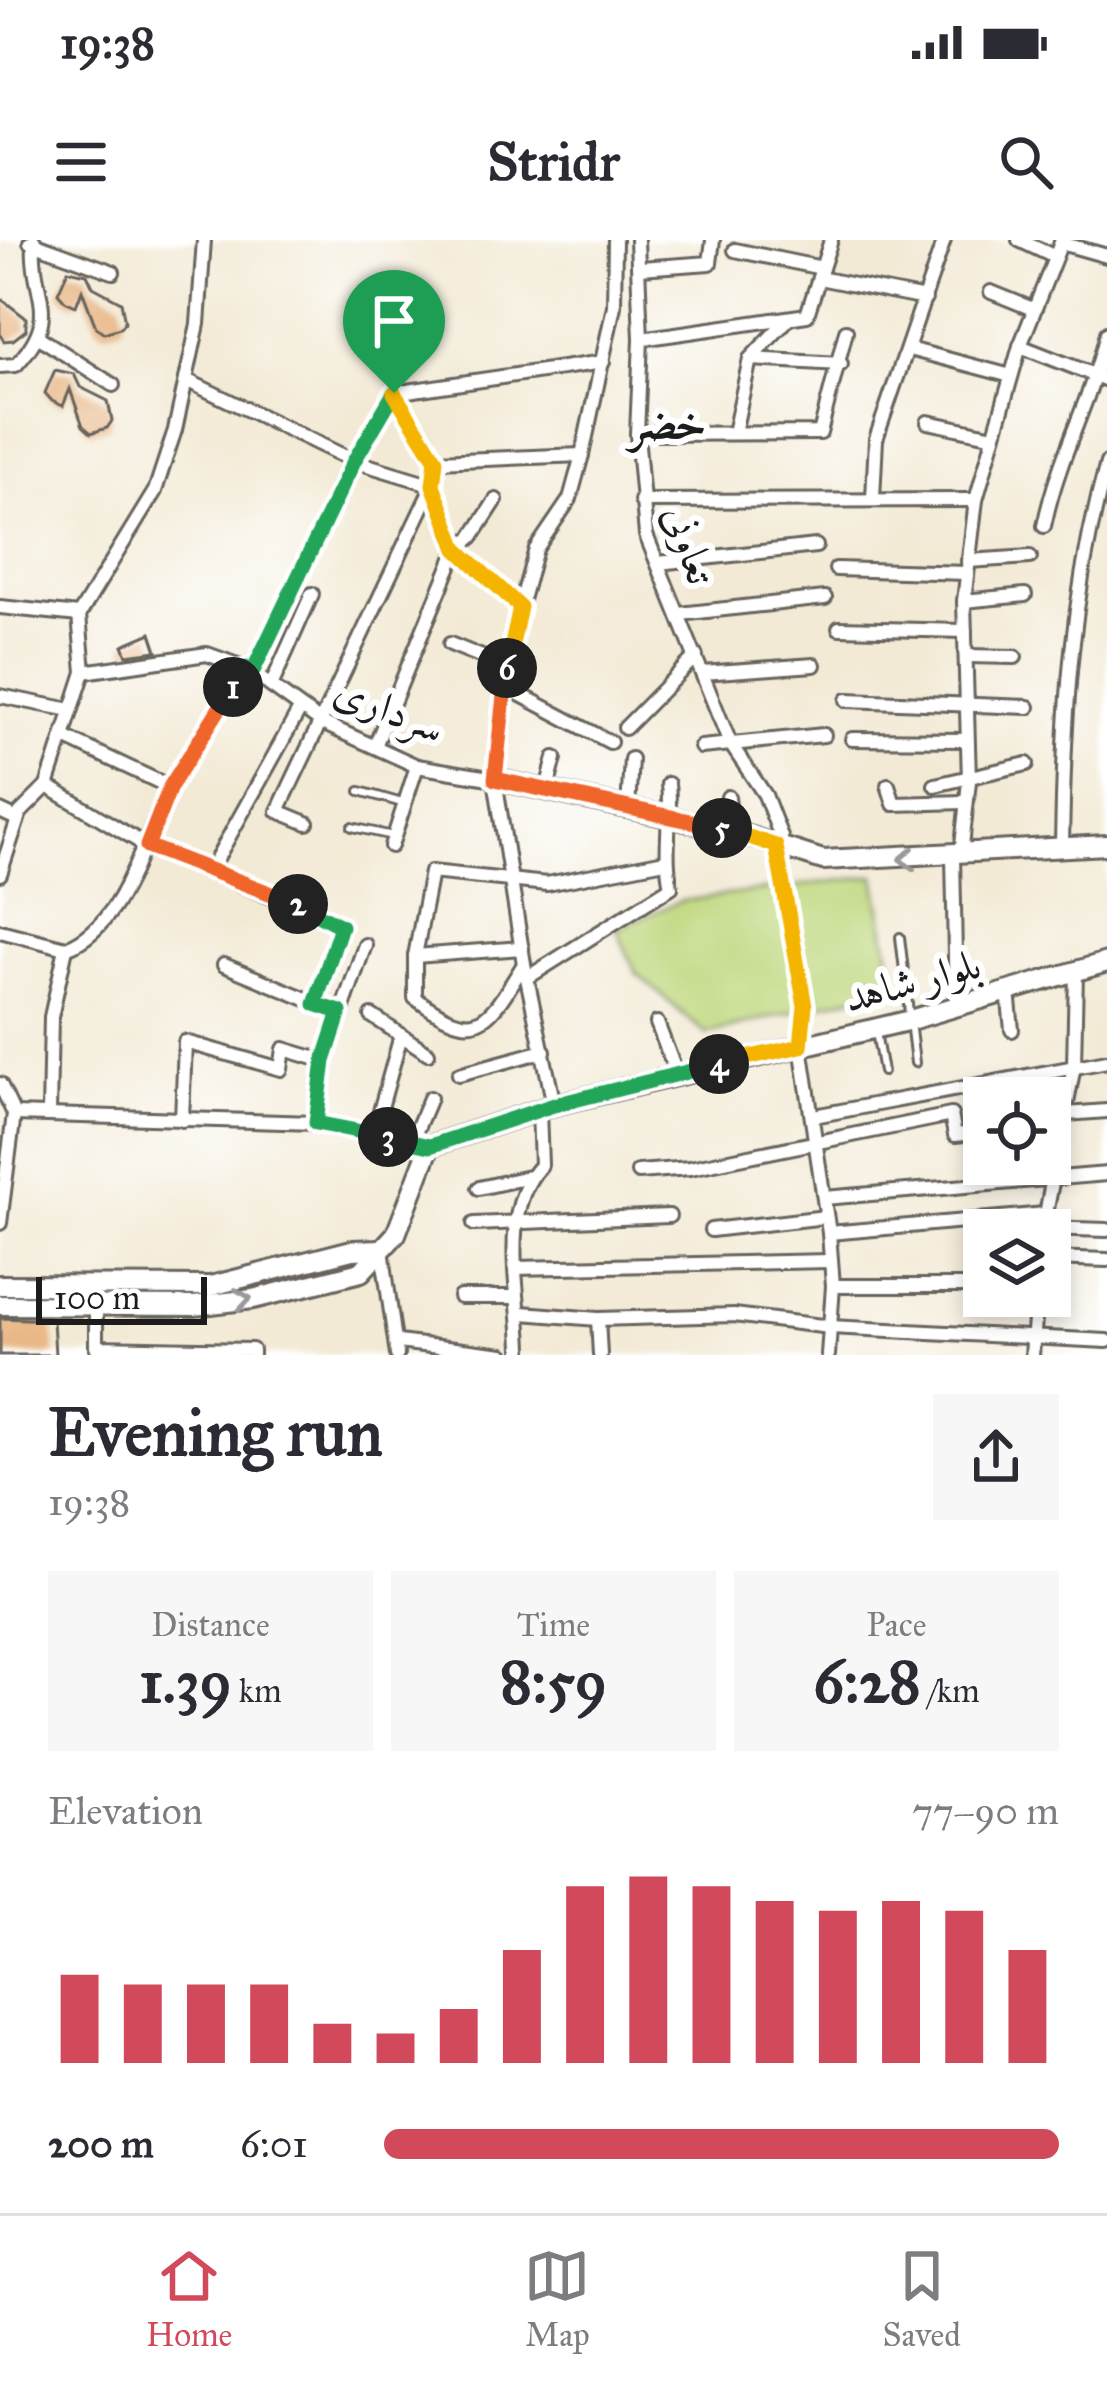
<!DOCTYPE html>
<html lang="en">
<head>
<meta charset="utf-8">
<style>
  :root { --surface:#fff; --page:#f7f7f7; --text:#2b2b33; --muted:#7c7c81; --line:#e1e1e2; --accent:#d1495b }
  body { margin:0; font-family:"IM FELL Great Primer",Amiri,serif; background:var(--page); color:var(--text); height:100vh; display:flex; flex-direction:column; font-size:45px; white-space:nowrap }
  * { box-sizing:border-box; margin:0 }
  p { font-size:39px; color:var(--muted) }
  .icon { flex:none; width:66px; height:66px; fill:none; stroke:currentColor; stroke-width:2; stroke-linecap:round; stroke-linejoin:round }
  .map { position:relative; height:1115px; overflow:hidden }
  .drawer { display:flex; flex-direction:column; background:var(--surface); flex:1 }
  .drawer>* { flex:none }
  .fabs { position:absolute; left:963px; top:837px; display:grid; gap:24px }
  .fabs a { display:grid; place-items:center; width:108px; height:108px; border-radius:0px; background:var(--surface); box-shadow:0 6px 18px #0003; font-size:60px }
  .scale { position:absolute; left:36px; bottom:30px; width:171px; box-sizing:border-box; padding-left:12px; border:6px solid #1c1c1c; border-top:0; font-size:33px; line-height:42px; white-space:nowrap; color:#1c1c1c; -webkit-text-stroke:9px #fff; paint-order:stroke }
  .pin { position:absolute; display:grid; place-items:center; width:102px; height:102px; color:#fff; margin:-123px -51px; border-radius:50% 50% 50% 0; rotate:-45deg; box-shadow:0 0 12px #0007 }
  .pin .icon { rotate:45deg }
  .km { position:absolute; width:60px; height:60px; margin:-30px; border-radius:50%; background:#222; color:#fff; font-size:33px; line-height:60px; text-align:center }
  .round { display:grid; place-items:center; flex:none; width:126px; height:126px; border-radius:0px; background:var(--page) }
  .summary { display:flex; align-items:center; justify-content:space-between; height:204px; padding:0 48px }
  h1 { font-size:66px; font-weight:700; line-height:90px }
  .stats { display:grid; grid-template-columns:repeat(3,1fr); gap:18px; height:204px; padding:12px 48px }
  .stats div { display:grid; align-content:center; border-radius:0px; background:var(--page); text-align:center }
  .stats b { font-size:60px; font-weight:700 }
  .stats small { font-size:33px; font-weight:400 }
  .stats p { font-size:33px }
  .chart { height:336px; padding:24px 48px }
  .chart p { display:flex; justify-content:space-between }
  .chart svg { width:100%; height:216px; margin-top:12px; stroke:var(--accent); stroke-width:6 }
  ul { padding:0 48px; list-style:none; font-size:39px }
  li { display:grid; grid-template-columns:192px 144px 1fr; align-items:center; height:90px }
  li i { height:30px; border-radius:15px; background:var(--accent) }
  .status { display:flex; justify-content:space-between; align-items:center; height:84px; padding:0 60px; background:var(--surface); direction:ltr }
  .status svg { height:33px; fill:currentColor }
  header { display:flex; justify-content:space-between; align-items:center; height:156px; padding:0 48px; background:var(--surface); font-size:54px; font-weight:700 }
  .tab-bar { display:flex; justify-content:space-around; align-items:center; height:168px; border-top:3px solid var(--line); background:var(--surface); font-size:33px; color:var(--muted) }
  .tab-bar a { display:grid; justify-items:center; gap:6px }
  .tab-bar .on { color:var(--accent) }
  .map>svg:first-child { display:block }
  .green { fill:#bed77b; stroke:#6d7a4c; stroke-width:3 }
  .building { fill:#e9b887 }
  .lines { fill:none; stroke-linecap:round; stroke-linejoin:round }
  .service-casing { stroke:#67645d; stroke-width:12 }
  .minor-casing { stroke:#67645d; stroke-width:18 }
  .secondary-casing { stroke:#67645d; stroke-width:24 }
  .service { stroke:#fff; stroke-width:6 }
  .minor { stroke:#fff; stroke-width:12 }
  .secondary { stroke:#fff; stroke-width:18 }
  .oneway { stroke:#999 }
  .split-1-casing { stroke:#fff; stroke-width:24 }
  .split-2-casing { stroke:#fff; stroke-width:24 }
  .split-3-casing { stroke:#fff; stroke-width:24 }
  .split-4-casing { stroke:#fff; stroke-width:24 }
  .split-5-casing { stroke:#fff; stroke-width:24 }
  .split-6-casing { stroke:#fff; stroke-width:24 }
  .split-7-casing { stroke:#fff; stroke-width:24 }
  .split-1 { stroke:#22a559; stroke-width:15 }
  .split-2 { stroke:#f0652b; stroke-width:15 }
  .split-3 { stroke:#22a559; stroke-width:15 }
  .split-4 { stroke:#22a559; stroke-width:15 }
  .split-5 { stroke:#f5b400; stroke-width:15 }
  .split-6 { stroke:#f0652b; stroke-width:15 }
  .split-7 { stroke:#f5b400; stroke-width:15 }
  .labels { text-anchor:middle; stroke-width:12; stroke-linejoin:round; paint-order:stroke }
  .street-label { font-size:42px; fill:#1c1c1c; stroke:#fff }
  .neighbourhood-label { font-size:45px; font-weight:bold; fill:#1c1c1c; stroke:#fff }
</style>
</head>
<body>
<div class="status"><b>19:38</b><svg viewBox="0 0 49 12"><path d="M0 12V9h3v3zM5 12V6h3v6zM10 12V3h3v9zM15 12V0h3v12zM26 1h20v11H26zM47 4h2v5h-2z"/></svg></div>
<header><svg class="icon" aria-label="menu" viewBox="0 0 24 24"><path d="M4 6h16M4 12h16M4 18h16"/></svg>Stridr<svg class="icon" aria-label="search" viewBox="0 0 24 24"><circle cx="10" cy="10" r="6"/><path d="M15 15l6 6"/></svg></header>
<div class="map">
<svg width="1107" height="1115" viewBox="0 0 1107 1115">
  <rect width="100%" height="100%" fill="#fff"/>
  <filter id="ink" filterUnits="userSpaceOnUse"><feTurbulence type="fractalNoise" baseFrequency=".00833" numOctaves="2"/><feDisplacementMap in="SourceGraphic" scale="24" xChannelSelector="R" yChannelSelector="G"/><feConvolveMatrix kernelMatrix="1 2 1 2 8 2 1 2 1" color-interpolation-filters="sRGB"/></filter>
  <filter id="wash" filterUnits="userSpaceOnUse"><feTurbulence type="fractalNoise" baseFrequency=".004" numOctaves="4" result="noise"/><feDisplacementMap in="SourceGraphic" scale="48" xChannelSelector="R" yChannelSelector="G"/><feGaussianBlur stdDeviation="2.7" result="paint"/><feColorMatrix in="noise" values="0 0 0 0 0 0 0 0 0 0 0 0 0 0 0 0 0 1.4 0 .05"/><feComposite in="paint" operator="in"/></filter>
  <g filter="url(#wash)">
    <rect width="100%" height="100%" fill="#f3ead5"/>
    <path class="green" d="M875,636L895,746L706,794L636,733L617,689L681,661Z"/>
    <g id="blocks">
      <g class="building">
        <path d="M68,30L87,34L93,47L121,62L125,82L120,88L104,93L96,87L82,50L76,66L65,61L58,53Z"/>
        <path d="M0,58L26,78V90L13,100L4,101L0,94Z"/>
        <path d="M55,130L74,134L80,147L108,161L112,181L107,188L91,193L83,186L70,149L63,166L52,161L45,153Z"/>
        <path d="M151,393L157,411L127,415L123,405Z"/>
        <path d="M0,1078L53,1080L55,1115H0Z"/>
      </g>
    </g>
  </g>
  <g filter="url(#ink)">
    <use href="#blocks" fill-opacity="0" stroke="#67645d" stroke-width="3"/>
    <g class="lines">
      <g class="service-casing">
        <g id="service">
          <path d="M360,551L402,563"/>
          <path d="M352,587L393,596"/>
          <path d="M900,697L915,823"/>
          <path d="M876,792L883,832"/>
        </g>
      </g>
      <g class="minor-casing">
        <g id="minor">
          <path d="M637,0L641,99L637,194L646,295L730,503L765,555L781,597L776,606L805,766L801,806L829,993L833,1046L828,1115"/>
          <path d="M1019,0L1053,16"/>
          <path d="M30,2L113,32"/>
          <path d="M1061,3L1107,16"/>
          <path d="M735,10L822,28"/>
          <path d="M640,28L710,23L713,0"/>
          <path d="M819,38L925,59"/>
          <path d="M991,52L1033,69"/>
          <path d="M40,98L113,145"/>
          <path d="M641,99L807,75L831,0"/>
          <path d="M1020,106L1107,140"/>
          <path d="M909,109L1011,136"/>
          <path d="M750,119L841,124"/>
          <path d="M0,126L16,125C64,73 30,57 34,0"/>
          <path d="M186,140L354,221L433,245"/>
          <path d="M394,153L436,221"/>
          <path d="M928,182L994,196"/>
          <path d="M734,193L750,119L788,79"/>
          <path d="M637,194L820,193L846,91"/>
          <path d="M433,245L457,309L520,367"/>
          <path d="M873,258L876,199L944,0"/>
          <path d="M641,261L976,260"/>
          <path d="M1044,286C1059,214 1091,161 1107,93"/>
          <path d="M968,321L1030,317"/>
          <path d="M658,323L816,306"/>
          <path d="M836,329L967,333"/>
          <path d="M964,361L1025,355"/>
          <path d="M0,367L79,375"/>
          <path d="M680,374L825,358"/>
          <path d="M839,388L965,391"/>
          <path d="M450,404L507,427"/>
          <path d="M967,416L1015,417"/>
          <path d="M84,432L207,414L246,428L322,483L417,526L495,539"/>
          <path d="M252,432L354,221L394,153L603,122"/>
          <path d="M702,433L814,425"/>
          <path d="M271,446L312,354"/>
          <path d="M506,447L610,502"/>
          <path d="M0,456L71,470"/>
          <path d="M847,460L1028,467"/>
          <path d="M625,488L696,416"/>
          <path d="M64,497L170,547"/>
          <path d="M852,499L966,500"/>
          <path d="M375,506L457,309L472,297L496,260"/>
          <path d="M701,507L824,495"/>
          <path d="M888,545L894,564L965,562"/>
          <path d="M935,545L1027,524"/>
          <path d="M47,546L147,606L341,686L315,764"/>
          <path d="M546,553L555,518"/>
          <path d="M728,557L732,591"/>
          <path d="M628,568L631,519"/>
          <path d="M0,571L17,579"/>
          <path d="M307,583L278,571L433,245L436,221L582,215"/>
          <path d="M391,606L417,526"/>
          <path d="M1062,606C1064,472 1071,353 1107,223"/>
          <path d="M961,615L969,541L964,361L976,260L1020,106L1062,0"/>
          <path d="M953,616L956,766"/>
          <path d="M211,629L300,469"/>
          <path d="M0,634L20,573L47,546L84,432L79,375L155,251L175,190L198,84L204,0"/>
          <path d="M0,691L66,708"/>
          <path d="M66,708C125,686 142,599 170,547C192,506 220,467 246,428"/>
          <path d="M415,716L522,708"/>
          <path d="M524,724C487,783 479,805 415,758V716L431,632L547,644L665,621"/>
          <path d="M224,725L340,773"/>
          <path d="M530,736L671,647C663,612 672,579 668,544"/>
          <path d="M1008,751L1012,790"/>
          <path d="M372,776L428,813"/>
          <path d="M657,783L677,835"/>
          <path d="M459,834L544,811"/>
          <path d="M0,844L14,874L0,983"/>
          <path d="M554,865L524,724L495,539L507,427L520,367L536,309L570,259L582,215L614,66L615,0"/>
          <path d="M49,873L51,777L66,708"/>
          <path d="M14,874L316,883L430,906"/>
          <path d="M1066,874L1107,871"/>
          <path d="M814,876L1107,821"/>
          <path d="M182,880L185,802L281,829L284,809L324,821"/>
          <path d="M316,883L324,821L365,705"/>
          <path d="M374,893L400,799"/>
          <path d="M411,903L430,858"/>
          <path d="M638,932L690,928L951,875L955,895L984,892"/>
          <path d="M479,948L529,937"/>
          <path d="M824,958L1107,934"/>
          <path d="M474,984L669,976"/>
          <path d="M1043,988L1107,990"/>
          <path d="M711,990L826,977"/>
          <path d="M1043,990L1074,826L1076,732"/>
          <path d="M829,993L1045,974"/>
          <path d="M382,1009L397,1115"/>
          <path d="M1050,1018L1107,1020"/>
          <path d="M515,1028L830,1021"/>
          <path d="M833,1046H984"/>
          <path d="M460,1057H515"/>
          <path d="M96,1065V1107L252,1110V1115"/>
          <path d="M522,1073L598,1079L734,1075L830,1087L1107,1101"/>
          <path d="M598,1079L600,1115"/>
          <path d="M398,1102L503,1115"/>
          <path d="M521,1115C522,1058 496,973 541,925L539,871"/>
          <path d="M1032,1115L1037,1056"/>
        </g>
      </g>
      <g class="secondary-casing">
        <g id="secondary">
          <path d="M495,539L732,591L823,620L1107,605"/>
          <path d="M0,1045L211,1046L352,1010L382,1009"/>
          <path d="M0,1065L194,1066L253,1059L361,1032L396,994L430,906L554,865L907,781L1107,722"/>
        </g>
      </g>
      <use href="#service" class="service"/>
      <use href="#minor" class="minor"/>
      <use href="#secondary" class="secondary"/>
    </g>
    <defs><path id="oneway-chevron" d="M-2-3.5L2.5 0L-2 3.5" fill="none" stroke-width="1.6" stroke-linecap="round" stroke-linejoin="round" transform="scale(3)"/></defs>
    <g class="oneway">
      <use href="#oneway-chevron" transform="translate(907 619) rotate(177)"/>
      <use href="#oneway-chevron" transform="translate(243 1059) rotate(-9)"/>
    </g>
  </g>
  <g class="lines" filter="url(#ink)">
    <g class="split-1-casing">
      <path id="split-1" d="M233,447L246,428L252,433L354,221L394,153"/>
    </g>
    <g class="split-2-casing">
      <path id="split-2" d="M233,447L170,547L147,606L298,664"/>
    </g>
    <g class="split-3-casing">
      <path id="split-3" d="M298,664L341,686L315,764L340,772L324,821L316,883L388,897"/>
    </g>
    <g class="split-4-casing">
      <path id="split-4" d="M388,897L430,906L554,865L719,824"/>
    </g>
    <g class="split-5-casing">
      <path id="split-5" d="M719,824L801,806L805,766L776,606L722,588"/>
    </g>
    <g class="split-6-casing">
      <path id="split-6" d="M507,428L495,539L722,588"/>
    </g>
    <g class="split-7-casing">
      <path id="split-7" d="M394,153L436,220L433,245L457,309L520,367L507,428"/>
    </g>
    <use href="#split-1" class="split-1"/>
    <use href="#split-2" class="split-2"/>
    <use href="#split-3" class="split-3"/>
    <use href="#split-4" class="split-4"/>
    <use href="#split-5" class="split-5"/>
    <use href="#split-6" class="split-6"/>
    <use href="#split-7" class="split-7"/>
  </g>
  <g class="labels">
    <g class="street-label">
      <text transform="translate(691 304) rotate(71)" y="15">تعاونی</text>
      <text transform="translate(390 468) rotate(22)" y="15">سرداری</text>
      <text transform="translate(912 740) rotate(-15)" y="15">بلوار شاهد</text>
    </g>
    <g class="neighbourhood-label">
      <text x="668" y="198">خضر</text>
    </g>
  </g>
</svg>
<div class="fabs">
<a><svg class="icon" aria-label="locate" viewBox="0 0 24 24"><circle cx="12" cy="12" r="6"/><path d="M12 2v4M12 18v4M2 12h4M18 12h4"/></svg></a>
<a><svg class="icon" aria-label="layers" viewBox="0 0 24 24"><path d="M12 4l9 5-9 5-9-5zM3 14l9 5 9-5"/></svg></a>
</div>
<div class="scale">100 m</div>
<div class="pin" style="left:394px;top:153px;background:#1e9e55"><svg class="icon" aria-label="arrive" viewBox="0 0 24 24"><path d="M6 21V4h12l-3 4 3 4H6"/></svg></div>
<b class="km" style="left:233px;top:447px">1</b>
<b class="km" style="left:298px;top:664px">2</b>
<b class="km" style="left:388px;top:897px">3</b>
<b class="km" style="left:719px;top:824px">4</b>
<b class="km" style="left:722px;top:588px">5</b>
<b class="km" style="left:507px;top:428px">6</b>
</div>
<section class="drawer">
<div class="summary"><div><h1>Evening run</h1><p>19:38</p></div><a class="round"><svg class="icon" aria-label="share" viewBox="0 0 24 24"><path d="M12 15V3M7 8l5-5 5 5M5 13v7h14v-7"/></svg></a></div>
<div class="stats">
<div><p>Distance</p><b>1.39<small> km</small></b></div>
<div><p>Time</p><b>8:59</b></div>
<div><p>Pace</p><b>6:28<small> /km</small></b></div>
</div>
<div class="chart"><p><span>Elevation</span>77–90 m</p>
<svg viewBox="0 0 160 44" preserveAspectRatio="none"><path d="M5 44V26M15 44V28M25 44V28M35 44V28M45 44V36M55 44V38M65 44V33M75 44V21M85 44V8M95 44V6M105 44V8M115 44V11M125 44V13M135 44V11M145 44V13M155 44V21"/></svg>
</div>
<ul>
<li><b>200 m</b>6:01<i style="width:100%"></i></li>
</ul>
</section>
<nav class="tab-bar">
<a class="on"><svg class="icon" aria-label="home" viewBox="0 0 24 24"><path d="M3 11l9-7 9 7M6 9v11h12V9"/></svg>Home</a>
<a><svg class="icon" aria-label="map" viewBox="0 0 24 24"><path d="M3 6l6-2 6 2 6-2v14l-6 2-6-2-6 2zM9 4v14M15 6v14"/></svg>Map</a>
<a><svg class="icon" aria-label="saved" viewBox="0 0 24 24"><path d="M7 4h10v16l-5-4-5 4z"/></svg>Saved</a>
</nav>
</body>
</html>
